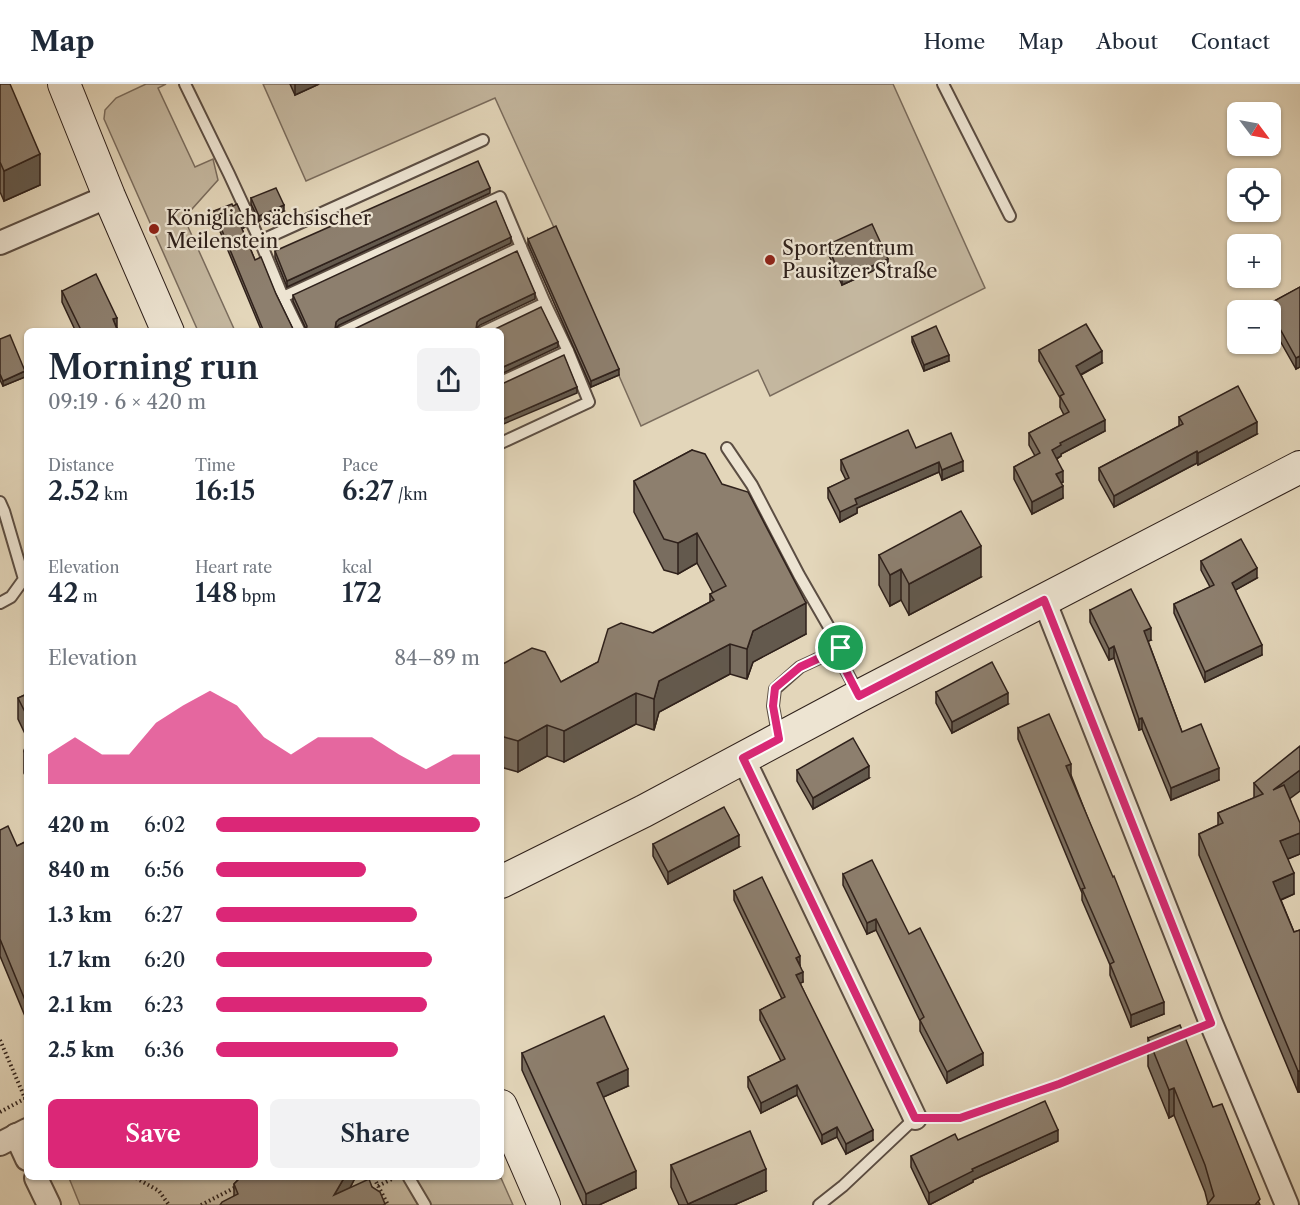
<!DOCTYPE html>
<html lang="en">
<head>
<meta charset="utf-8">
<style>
  :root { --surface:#fff; --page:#f2f2f3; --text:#1f2937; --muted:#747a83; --line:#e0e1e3; --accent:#db2777 }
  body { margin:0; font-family:"Libre Caslon Text",serif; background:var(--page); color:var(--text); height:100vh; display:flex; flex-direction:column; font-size:22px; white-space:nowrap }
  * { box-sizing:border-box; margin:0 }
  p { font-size:20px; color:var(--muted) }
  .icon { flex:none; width:33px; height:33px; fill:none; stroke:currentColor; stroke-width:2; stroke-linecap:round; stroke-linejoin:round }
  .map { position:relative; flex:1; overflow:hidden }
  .panel { position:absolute; left:24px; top:244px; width:480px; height:852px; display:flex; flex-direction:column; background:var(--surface); border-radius:9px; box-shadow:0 2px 4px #0004 }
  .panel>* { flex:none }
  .needle { width:39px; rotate:122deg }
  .buttons { position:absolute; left:1227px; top:18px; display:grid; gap:12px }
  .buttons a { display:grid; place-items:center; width:54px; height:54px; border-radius:9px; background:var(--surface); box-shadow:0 2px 4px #0004; font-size:30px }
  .pin { position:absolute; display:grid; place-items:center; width:51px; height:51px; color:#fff; margin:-26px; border:3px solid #fff; border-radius:50%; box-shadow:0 2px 6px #0007 }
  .round { display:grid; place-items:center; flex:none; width:63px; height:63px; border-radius:9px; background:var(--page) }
  .summary { display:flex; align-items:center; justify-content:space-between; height:102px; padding:0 24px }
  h1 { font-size:33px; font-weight:600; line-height:45px }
  .metrics { display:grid; grid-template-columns:repeat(3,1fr); gap:9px; height:102px; padding:6px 24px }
  .metrics div { display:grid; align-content:center }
  .metrics b { font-size:26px; font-weight:600 }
  .metrics small { font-size:16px; font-weight:400 }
  .metrics p { font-size:16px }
  .chart { height:168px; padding:12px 24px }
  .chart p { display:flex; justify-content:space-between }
  .chart svg { width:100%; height:108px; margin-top:6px; fill:var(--accent); opacity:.7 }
  .cta { display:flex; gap:12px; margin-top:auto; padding:12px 24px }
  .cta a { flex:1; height:69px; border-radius:9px; background:var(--accent); color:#fff; font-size:24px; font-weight:600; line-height:69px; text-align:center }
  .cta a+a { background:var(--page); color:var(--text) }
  ul { padding:0 24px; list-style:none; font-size:20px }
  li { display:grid; grid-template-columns:96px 72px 1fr; align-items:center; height:45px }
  li i { height:15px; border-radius:8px; background:var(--accent) }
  header { display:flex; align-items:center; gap:36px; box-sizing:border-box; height:84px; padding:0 30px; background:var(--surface); border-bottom:2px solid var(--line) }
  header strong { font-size:28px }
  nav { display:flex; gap:33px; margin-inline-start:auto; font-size:21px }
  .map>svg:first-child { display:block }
  .green { fill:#c4b79f; stroke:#7a6c5d; stroke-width:1.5 }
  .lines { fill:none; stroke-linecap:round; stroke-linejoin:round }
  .lane-casing { stroke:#5c4e43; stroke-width:14 }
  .street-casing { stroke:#5c4e43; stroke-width:26 }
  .secondary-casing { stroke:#2f211b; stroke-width:34 }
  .path { stroke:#2f211b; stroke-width:4; stroke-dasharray:1.5 3; stroke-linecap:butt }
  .lane { stroke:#ede4d2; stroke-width:10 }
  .street { stroke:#ede4d2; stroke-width:22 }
  .secondary { stroke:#ede4d2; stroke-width:32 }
  .wall { fill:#796d5f; stroke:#2f211b; stroke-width:1.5 }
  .shaded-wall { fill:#63594d; stroke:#2f211b; stroke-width:1.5 }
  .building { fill:#8d7f6e; stroke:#2f211b; stroke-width:1.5 }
  .route-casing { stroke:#fff; stroke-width:12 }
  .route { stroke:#db2777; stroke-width:8 }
  .poi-dot { fill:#8f2418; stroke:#ede4d2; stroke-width:2 }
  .labels { text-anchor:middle; stroke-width:4.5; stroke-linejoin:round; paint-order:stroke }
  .poi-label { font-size:20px; fill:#2f211b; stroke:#ede4d2; text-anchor:start }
</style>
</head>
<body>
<header>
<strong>Map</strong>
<nav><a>Home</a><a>Map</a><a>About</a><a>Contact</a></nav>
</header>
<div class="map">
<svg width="1300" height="1121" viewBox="0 0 1300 1121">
  <rect width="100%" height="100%" fill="#e3d6ba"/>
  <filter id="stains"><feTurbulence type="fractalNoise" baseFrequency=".00333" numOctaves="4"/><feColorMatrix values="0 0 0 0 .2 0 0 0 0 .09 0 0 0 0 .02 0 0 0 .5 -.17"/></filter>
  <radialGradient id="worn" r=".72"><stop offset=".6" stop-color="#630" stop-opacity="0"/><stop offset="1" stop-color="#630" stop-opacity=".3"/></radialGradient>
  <g class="green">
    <path d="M146,0H166L158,4L195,83L213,75L218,96L184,134L235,247H198L104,35L105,26L116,14Z"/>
    <path d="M263,0H893L985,204L770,312L758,286L641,342L556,148L495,14L306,97Z"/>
    <path d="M69,1094H501L513,1121H80Z"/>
  </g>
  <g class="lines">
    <g class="lane-casing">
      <g id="lane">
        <path d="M185,0L229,90L260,157L483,56"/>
        <path d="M943,0L1010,132"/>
        <path d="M260,157L283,213L500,113L521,163L342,248"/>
        <path d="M283,213L300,248"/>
        <path d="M483,248L545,219L521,163"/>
        <path d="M501,298L568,267L545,219"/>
        <path d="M501,359L589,318L568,267"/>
        <path d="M727,364L752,401L799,491L841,564"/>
        <path d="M0,418L4,427L24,495L11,513L0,519"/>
        <path d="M778,650L773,622L775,605L800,583L841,564L844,583L858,609"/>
        <path d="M409,1094L425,1121"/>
        <path d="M819,1121L843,1102L915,1034"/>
      </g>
    </g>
    <g class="street-casing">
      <g id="street">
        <path d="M0,159L109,112"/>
        <path d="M1044,516L1211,939L1287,1121"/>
        <path d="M743,674L915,1034"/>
        <path d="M16,1051L27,1075"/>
        <path d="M0,1060L27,1046"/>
        <path d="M36,1094L49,1121"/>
      </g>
    </g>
    <g class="secondary-casing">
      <g id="secondary">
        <path d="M64,0L109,112L168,248"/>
        <path d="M501,798L644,727L859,612L1300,383"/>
        <path d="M501,1022L544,1121"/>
      </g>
    </g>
    <g class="path">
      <path d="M0,956L27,1019"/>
      <path d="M0,1028L26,1014"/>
      <path d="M937,1034L960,1033L1059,1000L1151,963"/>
      <path d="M136,1094L159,1107L169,1121"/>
      <path d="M374,1094L388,1121"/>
      <path d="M378,1102L392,1095"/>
      <path d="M201,1121L238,1102"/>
    </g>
    <use href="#lane" class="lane"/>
    <use href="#street" class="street"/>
    <use href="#secondary" class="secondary"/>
  </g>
  <g class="wall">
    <path d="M0,0L40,101L4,117L0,108Z"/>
    <path d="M290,0H319L295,11Z"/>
    <path d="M490,109L287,203L275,173V167Z"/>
    <path d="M251,114L284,127L259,137L251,120Z"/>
    <path d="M233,122L245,143L242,145L255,176L276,210L293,245L295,248H262L214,133V127Z"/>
    <path d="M528,155L619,291L591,303L528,160Z"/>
    <path d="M511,159L339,241L335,245L306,247V245L293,217V211Z"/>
    <path d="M827,161L888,180L842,201L827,167Z"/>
    <path d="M1300,203V283L1296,285L1270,239V226H1267V221Z"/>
    <path d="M62,207L117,244L118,248H76L62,218Z"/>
    <path d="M912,253L949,277L924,287L912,258Z"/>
    <path d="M0,255L25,293L3,302L0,296Z"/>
    <path d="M1039,266L1102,279L1081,291L1105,347L1061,370V372L1057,375L1063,398L1061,399L1063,414L1032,430L1014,395V383L1035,372L1029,361V349L1064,331L1060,323V314L1039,277Z"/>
    <path d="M1179,333L1257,350L1198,381L1197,379L1114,423L1099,396V384L1179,342Z"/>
    <path d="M916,364L963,387L942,396L939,388L857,424V429L840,438L828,414V404L846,396L841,386V376Z"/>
    <path d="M692,366L806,550L753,578L747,595L730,590L659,628L654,646L636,640L564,678L547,672L518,688L504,684L501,678V581L561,598L710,518V510L713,509L697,479L678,490L664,486L634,428V397Z"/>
    <path d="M879,471L981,493L909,531L901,516L890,522L879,501Z"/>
    <path d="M1201,477L1257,494L1235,506L1262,571L1205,598L1174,529V520L1210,503L1201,486Z"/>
    <path d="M1090,526L1151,556L1148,557L1182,648L1219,696L1171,716L1142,645L1139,646L1114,574L1109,576L1090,538Z"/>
    <path d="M936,608L1008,620L952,649L936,619Z"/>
    <path d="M27,610V654L18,635V614Z"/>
    <path d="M1018,644L1071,691L1164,930L1131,943L1110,891V881L1082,816V809L1018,655Z"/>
    <path d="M27,657V696L24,689V667Z"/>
    <path d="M797,686L869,694L813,725L797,697Z"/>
    <path d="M1254,699L1290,714L1300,770L1288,775L1294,810L1281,816L1294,848L1300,846V1008H1298L1199,771V750L1218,741V729L1254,714Z"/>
    <path d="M0,746L17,762L27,757V937L0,872Z"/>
    <path d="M653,760L739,763L668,800L653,772Z"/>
    <path d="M843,790L909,850L983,981L947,999L920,947V937L876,846L867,850L843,801Z"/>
    <path d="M734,807L800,881L803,898L800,899L873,1056L846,1070L837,1053L822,1060L797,1011L761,1029L748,1003V993L781,977L760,936V926L782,915L734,816Z"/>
    <path d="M1148,954L1213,1023L1260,1121L1208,1120L1205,1108L1174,1031L1169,1034L1148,982Z"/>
    <path d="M522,969L628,1002L603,1013L636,1104L599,1121H583L522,986Z"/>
    <path d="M958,1056L1058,1057L973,1096V1098L929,1121L911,1083V1072Z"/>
    <path d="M671,1081L766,1107L734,1121H679L671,1103Z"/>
    <path d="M240,1094H355L350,1104L372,1103L385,1121L234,1112V1100Z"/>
  </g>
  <g class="shaded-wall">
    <path d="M295,0H319L295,11Z"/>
    <path d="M40,70V101L4,117V87Z"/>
    <path d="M490,104V109L287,203V197Z"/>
    <path d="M284,121V127L259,137V132Z"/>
    <path d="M245,138V143L240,146V140Z"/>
    <path d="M511,153V159L339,241L336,244L335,248L336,238L339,235Z"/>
    <path d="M888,175V180L842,201V195Z"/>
    <path d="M535,209V215L480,241L477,244L476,248L477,238L480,235Z"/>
    <path d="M117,234V245L113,235Z"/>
    <path d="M558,258V263L501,290V284Z"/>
    <path d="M1102,267V279L1076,293V282Z"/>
    <path d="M949,271V277L924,287V281Z"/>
    <path d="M1300,272V283L1296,285V274Z"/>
    <path d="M619,285V291L591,303V297Z"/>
    <path d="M25,287V293L3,302V297Z"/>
    <path d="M577,303V309L501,341V336Z"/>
    <path d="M1105,336V347L1061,370V372L1052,377V366L1060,359Z"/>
    <path d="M1257,338V350L1198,381V369Z"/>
    <path d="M1197,367V379L1114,423V412Z"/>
    <path d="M963,377V387L942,396V386Z"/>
    <path d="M939,378V388L857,424V429L840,438V428L855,415Z"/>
    <path d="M1063,387V398L1056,401V390Z"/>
    <path d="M1063,402V414L1032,430V418Z"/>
    <path d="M697,449V479L678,490V459Z"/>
    <path d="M981,462V493L909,531V500Z"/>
    <path d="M1257,484V494L1232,508V499Z"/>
    <path d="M901,485V516L890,522V491Z"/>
    <path d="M806,519V550L753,578L747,595V565L753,547Z"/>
    <path d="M1151,544V556L1144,559V547Z"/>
    <path d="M730,560V590L659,628L654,646V615L659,597Z"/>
    <path d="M1262,561V571L1205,598V588Z"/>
    <path d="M1114,562V574L1109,576V565Z"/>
    <path d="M636,609V640L564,678V647Z"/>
    <path d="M1008,609V620L952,649V638Z"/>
    <path d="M1142,634V645L1139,646V635Z"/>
    <path d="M547,641V672L518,688V657Z"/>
    <path d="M1071,680V691L1066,693V682Z"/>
    <path d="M869,682V694L813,725V714Z"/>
    <path d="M1219,684V696L1171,716V704Z"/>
    <path d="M1300,686V707L1273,727V706Z"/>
    <path d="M1300,749V770L1280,778V757Z"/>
    <path d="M739,751V763L668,800V788Z"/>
    <path d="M1294,789V810L1273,819V798Z"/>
    <path d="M876,835V846L867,850V839Z"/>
    <path d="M800,872V881L796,874Z"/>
    <path d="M803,888V898L796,901V891Z"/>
    <path d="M1164,918V930L1131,943V931Z"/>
    <path d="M983,969V981L947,999V988Z"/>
    <path d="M628,985V1002L597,1016V999Z"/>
    <rect x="1298" y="987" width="2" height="21"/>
    <path d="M797,1001V1011L761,1029V1019Z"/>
    <path d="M1174,1004V1031L1169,1034V1006Z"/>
    <path d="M837,1043V1053L822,1060V1051Z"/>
    <path d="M873,1046V1056L846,1070V1060Z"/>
    <path d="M1058,1046V1057L973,1096V1098L929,1121V1109L972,1085Z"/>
    <path d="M766,1085V1107L734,1121H688V1120Z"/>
    <path d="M636,1087V1104L599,1121H586V1110Z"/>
    <path d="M344,1094H355L341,1121L334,1111Z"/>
  </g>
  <g class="building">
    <path d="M0,0H10L40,70L4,87L0,78Z"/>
    <path d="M478,77L490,104L287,197L275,167Z"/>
    <path d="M276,104L284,121L259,132L251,114Z"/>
    <path d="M496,117L511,153L339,235L336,238L335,245L337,248H304L306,247L307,242L293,211Z"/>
    <path d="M232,120L233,122L237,120L245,138L240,140L255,176L261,173L276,210L293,245L295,248H264L214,127Z"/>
    <path d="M872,140L888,175L842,195L827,161Z"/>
    <path d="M556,142L619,285L591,297L528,155Z"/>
    <path d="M517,167L535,209L480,235L477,238L476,245L478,248H348Z"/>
    <path d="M96,190L117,234L113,235L118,248H82L62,207Z"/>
    <path d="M1300,203V272L1296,274L1267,221Z"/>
    <path d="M541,223L558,258L501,284V248H489Z"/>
    <path d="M1086,240L1102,267L1076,282L1105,336L1060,359L1061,361L1052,366L1063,387L1056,390L1063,402L1032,418L1014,383L1040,369L1029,349L1069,328L1060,312L1064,310L1039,266Z"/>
    <path d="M936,242L949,271L924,281L912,253Z"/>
    <path d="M10,251L25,287L3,297L0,290V255Z"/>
    <path d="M564,271L577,303L501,336V299H504Z"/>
    <path d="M1238,302L1257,338L1198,369L1197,367L1114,412L1099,384L1183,340L1179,333Z"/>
    <path d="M908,346L916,364L951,349L963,377L942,386L939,378L855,415L857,420L840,428L828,404L849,394L841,376Z"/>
    <path d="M692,366L705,370L722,400L748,408L806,519L753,547L747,565L730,560L659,597L654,615L636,609L564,647L547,641L518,657L504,653L501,647V581L532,564L545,568L561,598L598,578L608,545L621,539L653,549L714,516L710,510L726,502L697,449L678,459L664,455L634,397Z"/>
    <path d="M961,427L981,462L909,500L901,485L890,491L879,471Z"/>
    <path d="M1241,455L1257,484L1232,499L1262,561L1205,588L1174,520L1214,501L1201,477Z"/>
    <path d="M1131,505L1151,544L1144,547L1182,648L1201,640L1219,684L1171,704L1142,634L1139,635L1114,562L1109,565L1090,526Z"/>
    <path d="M992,578L1008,609L952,638L936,608Z"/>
    <path d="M27,610V632L18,614Z"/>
    <path d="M1049,630L1071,680L1066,682L1113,793L1114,792L1164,918L1131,931L1110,880L1114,878L1082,805L1085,804L1018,644Z"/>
    <path d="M853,654L869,682L813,714L797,686Z"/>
    <path d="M27,657V675L24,667Z"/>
    <path d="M1300,662V686L1273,706L1284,701L1300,739V749L1280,757L1294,789L1273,798L1294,848L1300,846V987H1298L1199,750L1223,739L1218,729L1263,710L1254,699Z"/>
    <path d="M724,723L739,751L668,788L653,760Z"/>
    <path d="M8,742L17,762L27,757V921L0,855V746Z"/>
    <path d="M872,776L909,850L920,844L983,969L947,988L920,936L924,933L876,835L867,839L843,790Z"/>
    <path d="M762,793L800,872L796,874L803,888L796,891L873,1046L846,1060L837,1043L822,1051L797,1001L761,1019L748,993L785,975L760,926L785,913L734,807Z"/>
    <path d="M604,932L628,985L597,999L636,1087L586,1110L522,969Z"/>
    <path d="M1180,941L1213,1023L1222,1020L1260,1115L1255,1121H1207L1214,1112L1205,1081L1174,1004L1169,1006L1148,954Z"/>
    <path d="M1045,1017L1058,1046L972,1085L973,1087L929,1109L911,1072L955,1050L958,1056Z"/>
    <path d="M750,1047L766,1085L688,1120L671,1081Z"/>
    <path d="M240,1094H344L334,1111L369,1095L372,1103L380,1108L385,1120L383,1121H220L222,1118L238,1110L234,1100Z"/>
  </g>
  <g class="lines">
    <g class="route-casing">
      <path id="route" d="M1044,516L1211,939L1059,1000L960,1034H915L743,674L779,655L773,622L775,604L800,583L841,564L844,583L859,612Z"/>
    </g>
    <use href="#route" class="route"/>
  </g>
  <g class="poi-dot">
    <circle cx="154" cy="145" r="6"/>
    <circle cx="770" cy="176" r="6"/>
  </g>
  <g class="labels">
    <g class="poi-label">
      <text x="166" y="141">Königlich sächsischer<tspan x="166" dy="23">Meilenstein</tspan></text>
      <text x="782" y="171">Sportzentrum<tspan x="782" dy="23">Pausitzer Straße</tspan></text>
    </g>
  </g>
  <rect width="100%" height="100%" filter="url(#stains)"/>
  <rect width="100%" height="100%" fill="url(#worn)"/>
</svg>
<div class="buttons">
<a><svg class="needle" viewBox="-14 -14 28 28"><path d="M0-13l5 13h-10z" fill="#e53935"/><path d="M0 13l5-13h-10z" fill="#747a83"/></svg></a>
<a><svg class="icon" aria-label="locate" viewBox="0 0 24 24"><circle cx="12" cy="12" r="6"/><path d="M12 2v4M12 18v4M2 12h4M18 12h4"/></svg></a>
<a>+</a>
<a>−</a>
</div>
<div class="pin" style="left:841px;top:564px;background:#1e9e55"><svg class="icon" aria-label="arrive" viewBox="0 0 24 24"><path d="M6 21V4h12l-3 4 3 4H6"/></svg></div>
<section class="panel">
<div class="summary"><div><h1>Morning run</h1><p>09:19 · 6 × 420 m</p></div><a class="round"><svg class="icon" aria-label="share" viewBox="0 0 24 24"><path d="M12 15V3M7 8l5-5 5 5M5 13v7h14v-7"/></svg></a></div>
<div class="metrics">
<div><p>Distance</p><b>2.52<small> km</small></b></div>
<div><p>Time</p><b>16:15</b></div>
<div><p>Pace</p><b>6:27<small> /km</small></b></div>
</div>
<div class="metrics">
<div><p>Elevation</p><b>42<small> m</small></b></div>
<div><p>Heart rate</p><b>148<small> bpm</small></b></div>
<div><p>kcal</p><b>172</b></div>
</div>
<div class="chart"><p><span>Elevation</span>84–89 m</p>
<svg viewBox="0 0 160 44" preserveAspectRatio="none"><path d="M0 44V32L10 25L20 32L30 32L40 19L50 12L60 6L70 12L80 25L90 32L100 25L110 25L120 25L130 32L140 38L150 32L160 32V44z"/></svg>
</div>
<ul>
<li><b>420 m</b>6:02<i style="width:100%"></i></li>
<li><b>840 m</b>6:56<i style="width:57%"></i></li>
<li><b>1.3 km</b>6:27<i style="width:76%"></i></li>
<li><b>1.7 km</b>6:20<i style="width:82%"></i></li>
<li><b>2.1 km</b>6:23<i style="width:80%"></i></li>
<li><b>2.5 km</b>6:36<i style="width:69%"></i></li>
</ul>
<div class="cta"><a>Save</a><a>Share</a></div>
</section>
</div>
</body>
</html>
